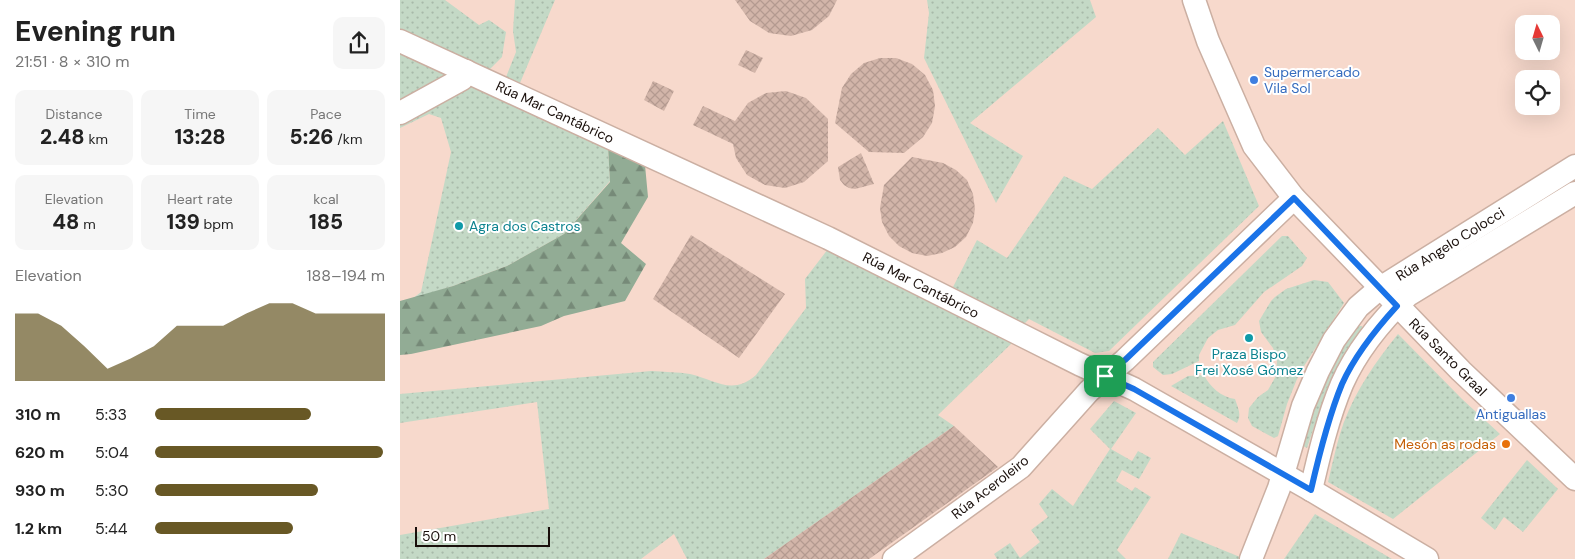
<!DOCTYPE html>
<html lang="en">
<head>
<meta charset="utf-8">
<style>
  :root { --surface:#fff; --page:#f6f6f6; --text:#222; --muted:#767676; --accent:#685825 }
  body { margin:0; font-family:"DM Sans",sans-serif; background:var(--page); color:var(--text); height:100vh; display:flex; flex-direction:column; font-size:19px; white-space:nowrap }
  * { box-sizing:border-box; margin:0 }
  p { font-size:16px; color:var(--muted) }
  .icon { flex:none; width:28px; height:28px; fill:none; stroke:currentColor; stroke-width:2; stroke-linecap:round; stroke-linejoin:round }
  .map { position:relative; flex:1; overflow:hidden }
  .sheet { display:flex; flex-direction:column; background:var(--surface); width:400px }
  .sheet>* { flex:none }
  .needle { width:32px; rotate:355deg }
  .tools { position:absolute; left:1115px; top:15px; display:grid; gap:10px }
  .tools a { display:grid; place-items:center; width:45px; height:45px; border-radius:10px; background:var(--surface); box-shadow:0 5px 20px #0002; font-size:25px }
  .scale { position:absolute; left:15px; bottom:12px; width:135px; box-sizing:border-box; padding-left:5px; border:2px solid #190f0b; border-top:0; font-size:14px; line-height:18px; white-space:nowrap; color:#190f0b; -webkit-text-stroke:4px #fff; paint-order:stroke }
  .pin { position:absolute; display:grid; place-items:center; width:42px; height:42px; color:#fff; margin:-21px; border-radius:10px; box-shadow:0 2px 8px #0006 }
  .round { display:grid; place-items:center; flex:none; width:52px; height:52px; border-radius:10px; background:var(--page) }
  .head { display:flex; align-items:center; justify-content:space-between; height:85px; padding:0 15px }
  h1 { font-size:28px; font-weight:800; line-height:38px }
  .figures { display:grid; grid-template-columns:repeat(3,1fr); gap:8px; height:85px; padding:5px 15px }
  .figures div { display:grid; align-content:center; border-radius:10px; background:var(--page); text-align:center }
  .figures b { font-size:21px; font-weight:800 }
  .figures small { font-size:14px; font-weight:400 }
  .figures p { font-size:14px }
  .chart { height:140px; padding:10px 15px }
  .chart p { display:flex; justify-content:space-between }
  .chart svg { width:100%; height:90px; margin-top:5px; fill:var(--accent); opacity:.7 }
  ul { padding:0 15px; list-style:none; font-size:16px }
  li { display:grid; grid-template-columns:80px 60px 1fr; align-items:center; height:38px }
  li i { height:12px; border-radius:6px; background:var(--accent) }
  main { display:flex; flex:1; min-height:0 }
  .map>svg:first-child { display:block }
  .grass { fill:url(#grass-dots) }
  .forest { fill:url(#forest-firs) }
  .building { fill:url(#building-cross-hatch) }
  .lines { fill:none; stroke-linecap:round; stroke-linejoin:round }
  .minor-casing { stroke:#cbafa2; stroke-width:25 }
  .minor { stroke:#fff; stroke-width:22 }
  .route-casing { stroke:#fff; stroke-width:10 }
  .route { stroke:#1a73e8; stroke-width:6 }
  .shop-dot { fill:#3f7fe0; stroke:#fff; stroke-width:2 }
  .culture-dot { fill:#0f9aa8; stroke:#fff; stroke-width:2 }
  .food-dot { fill:#e8710a; stroke:#fff; stroke-width:2 }
  .labels { text-anchor:middle; stroke-width:4; stroke-linejoin:round; paint-order:stroke }
  .shop-label { font-size:14px; fill:#366cbe; stroke:#fff; text-anchor:start }
  .street-label { font-size:14px; fill:#190f0b; stroke:#fff }
  .culture-label { font-size:14px; fill:#0d838f; stroke:#fff; text-anchor:start }
  .food-label { font-size:14px; fill:#c56008; stroke:#fff; text-anchor:end }
</style>
</head>
<body>
<main>
<section class="sheet">
<div class="head"><div><h1>Evening run</h1><p>21:51 · 8 × 310 m</p></div><a class="round"><svg class="icon" aria-label="share" viewBox="0 0 24 24"><path d="M12 15V3M7 8l5-5 5 5M5 13v7h14v-7"/></svg></a></div>
<div class="figures">
<div><p>Distance</p><b>2.48<small> km</small></b></div>
<div><p>Time</p><b>13:28</b></div>
<div><p>Pace</p><b>5:26<small> /km</small></b></div>
</div>
<div class="figures">
<div><p>Elevation</p><b>48<small> m</small></b></div>
<div><p>Heart rate</p><b>139<small> bpm</small></b></div>
<div><p>kcal</p><b>185</b></div>
</div>
<div class="chart"><p><span>Elevation</span>188–194 m</p>
<svg viewBox="0 0 160 44" preserveAspectRatio="none"><path d="M0 44V11L10 11L20 17L30 27L40 38L50 33L60 27L70 17L80 17L90 17L100 11L110 6L120 6L130 11L140 11L150 11L160 11V44z"/></svg>
</div>
<ul>
<li><b>310 m</b>5:33<i style="width:68%"></i></li>
<li><b>620 m</b>5:04<i style="width:99%"></i></li>
<li><b>930 m</b>5:30<i style="width:71%"></i></li>
<li><b>1.2 km</b>5:44<i style="width:60%"></i></li>
</ul>
</section>
<div class="map">
<svg width="1175" height="559" viewBox="0 0 1175 559">
  <defs>
    <pattern id="grass-dots" width="8" height="8" patternUnits="userSpaceOnUse" patternTransform="scale(1.25)"><rect width="8" height="8" fill="#c4d9c6"/><path d="M2 2h.1M6 6h.1" fill="none" stroke="#a8b9a9" stroke-width="1.8" stroke-linecap="round"/></pattern>
    <pattern id="forest-firs" width="22" height="20" patternUnits="userSpaceOnUse" patternTransform="scale(1.25)"><rect width="22" height="20" fill="#92ac95"/><path d="M5 1l3.5 6h-7zM16 11l3.5 6h-7z" fill="#768a78"/></pattern>
    <pattern id="building-cross-hatch" width="8" height="8" patternUnits="userSpaceOnUse" patternTransform="scale(1.25)"><rect width="8" height="8" fill="#d2b5a9"/><path d="M0 0l8 8M0 8l8-8" fill="none" stroke="#b49a90"/></pattern>
  </defs>
  <rect width="100%" height="100%" fill="#f7d9cc"/>
  <g class="grass">
    <path d="M0,0H45L79,25L89,20L106,32L102,57L87,72L0,32Z"/>
    <path d="M115,0H155L120,83L106,77L116,52L113,31Z"/>
    <path d="M527,0H690L696,17L570,123L623,156L596,203L524,58L529,13Z"/>
    <path d="M0,49L53,73L0,99Z"/>
    <path d="M65,85L79,86L208,146L210,181L164,234L107,266L53,286L12,299L21,292L51,152L41,118L29,114L0,128V118Z"/>
    <path d="M823,121L859,206L709,351L695,353L629,319L624,324L553,287L577,240L607,258L664,176L692,189L758,128L785,155Z"/>
    <path d="M882,236H888L907,258L902,266L864,292L835,325L818,330L808,338L799,355V361L772,374L763,375L753,367V362Z"/>
    <path d="M428,249L495,281L612,343L538,415L554,426L364,559H287L274,534L241,559H0V535L149,509L137,402L0,423V394L251,371C264,372 278,372 290,374C316,380 332,396 356,375L406,308L405,279Z"/>
    <path d="M914,280L928,282L944,303L899,374L887,404L878,436L874,438L852,426L848,418L849,408L858,397L868,390L876,376L877,361L873,348L861,332L859,321L871,301L875,297L886,289Z"/>
    <path d="M959,326H962L963,329L943,359L926,391L907,448L903,446L902,442C916,401 930,359 959,326Z"/>
    <path d="M998,334L1062,399L1100,434L993,519L928,482C933,462 937,441 944,422C956,390 976,361 998,334Z"/>
    <path d="M804,375C810,387 821,397 835,399C838,408 842,415 837,423L771,386L788,376Z"/>
    <path d="M714,401L736,413L711,449L732,461L738,451L751,458L739,479L722,470L716,481L732,491L735,487L751,497L717,550L726,559H597L594,554L610,543L620,558L640,542L631,530L648,517L639,504L652,489L673,506L710,449L690,429Z"/>
    <path d="M1127,460L1158,489L1123,532L1104,517L1095,530L1081,518Z"/>
    <path d="M915,514L992,559H884Z"/>
    <path d="M781,533L845,559H768Z"/>
  </g>
  <path class="forest" d="M208,146L245,165L248,197L221,243L246,264L225,301L164,316L141,326L11,354L0,355V301L53,286L107,266L164,234L210,182Z"/>
  <g class="building">
    <path d="M335,0H437L429,16L412,30L391,36L369,33L350,21Z"/>
    <path d="M346,50L363,58L355,73L338,65Z"/>
    <path d="M480,58H496L512,64L525,75L533,90L535,106L532,123L523,137L504,153L469,152L435,123L442,88L451,74L464,63Z"/>
    <path d="M253,81L274,91L264,111L244,100Z"/>
    <path d="M386,91L406,98L428,119V161L404,182L385,188L365,185L347,175L336,158L333,144L293,125L303,106L335,121L348,103L366,93Z"/>
    <path d="M461,153L474,184L455,189L449,188L444,185L440,180L438,167Z"/>
    <path d="M512,157L543,163L556,170L567,180L573,194L575,209L573,223L566,237L555,247L542,253L527,256L512,253L499,246L489,236L482,222L480,208L484,185Z"/>
    <path d="M291,235L385,294L339,358L253,299Z"/>
    <path d="M554,426L598,467L469,559H364Z"/>
  </g>
  <g class="lines">
    <g class="minor-casing">
      <g id="minor">
        <path d="M794,0L808,41L854,146L894,198L1061,371L1175,479"/>
        <path d="M0,41L428,238L679,364L734,389L911,490L1027,559"/>
        <path d="M0,113L62,79L66,71"/>
        <path d="M911,490C919,455 928,417 942,384C957,350 982,320 1008,295L1175,193"/>
        <path d="M494,559L621,467L689,391L725,360L894,198"/>
        <path d="M851,559L879,488L903,406L918,371L934,340L958,307L980,288L1175,166"/>
      </g>
    </g>
    <use href="#minor" class="minor"/>
  </g>
  <g class="lines">
    <g class="route-casing">
      <path id="route" d="M894,198L997,306C976,329 955,355 942,384C928,418 919,455 911,490L734,389L705,376L725,360Z"/>
    </g>
    <use href="#route" class="route"/>
  </g>
  <g class="shop-dot">
    <circle cx="854" cy="80" r="5"/>
    <circle cx="1111" cy="398" r="5"/>
  </g>
  <g class="culture-dot">
    <circle cx="59" cy="226" r="5"/>
    <circle cx="849" cy="338" r="5"/>
  </g>
  <circle class="food-dot" cx="1106" cy="444" r="5"/>
  <g class="labels">
    <g class="shop-label">
      <text x="864" y="77">Supermercado<tspan x="864" dy="16">Vila Sol</tspan></text>
      <text x="1111" y="419" text-anchor="middle">Antiguallas</text>
    </g>
    <g class="street-label">
      <text transform="translate(155 112) rotate(25)" y="5">Rúa Mar Cantábrico</text>
      <text transform="translate(1050 244) rotate(-32)" y="5">Rúa Angelo Colocci</text>
      <text transform="translate(521 285) rotate(27)" y="5">Rúa Mar Cantábrico</text>
      <text transform="translate(1048 357) rotate(45)" y="5">Rúa Santo Graal</text>
      <text transform="translate(590 487) rotate(-38)" y="5">Rúa Aceroleiro</text>
    </g>
    <g class="culture-label">
      <text x="69" y="231">Agra dos Castros</text>
      <text x="849" y="359" text-anchor="middle">Praza Bispo<tspan x="849" dy="16">Frei Xosé Gómez</tspan></text>
    </g>
    <g class="food-label">
      <text x="1096" y="449">Mesón as rodas</text>
    </g>
  </g>
</svg>
<div class="tools">
<a><svg class="needle" viewBox="-14 -14 28 28"><path d="M0-13l5 13h-10z" fill="#e53935"/><path d="M0 13l5-13h-10z" fill="#767676"/></svg></a>
<a><svg class="icon" aria-label="locate" viewBox="0 0 24 24"><circle cx="12" cy="12" r="6"/><path d="M12 2v4M12 18v4M2 12h4M18 12h4"/></svg></a>
</div>
<div class="scale">50 m</div>
<div class="pin" style="left:705px;top:376px;background:#1e9e55"><svg class="icon" aria-label="arrive" viewBox="0 0 24 24"><path d="M6 21V4h12l-3 4 3 4H6"/></svg></div>
</div>
</main>
</body>
</html>
